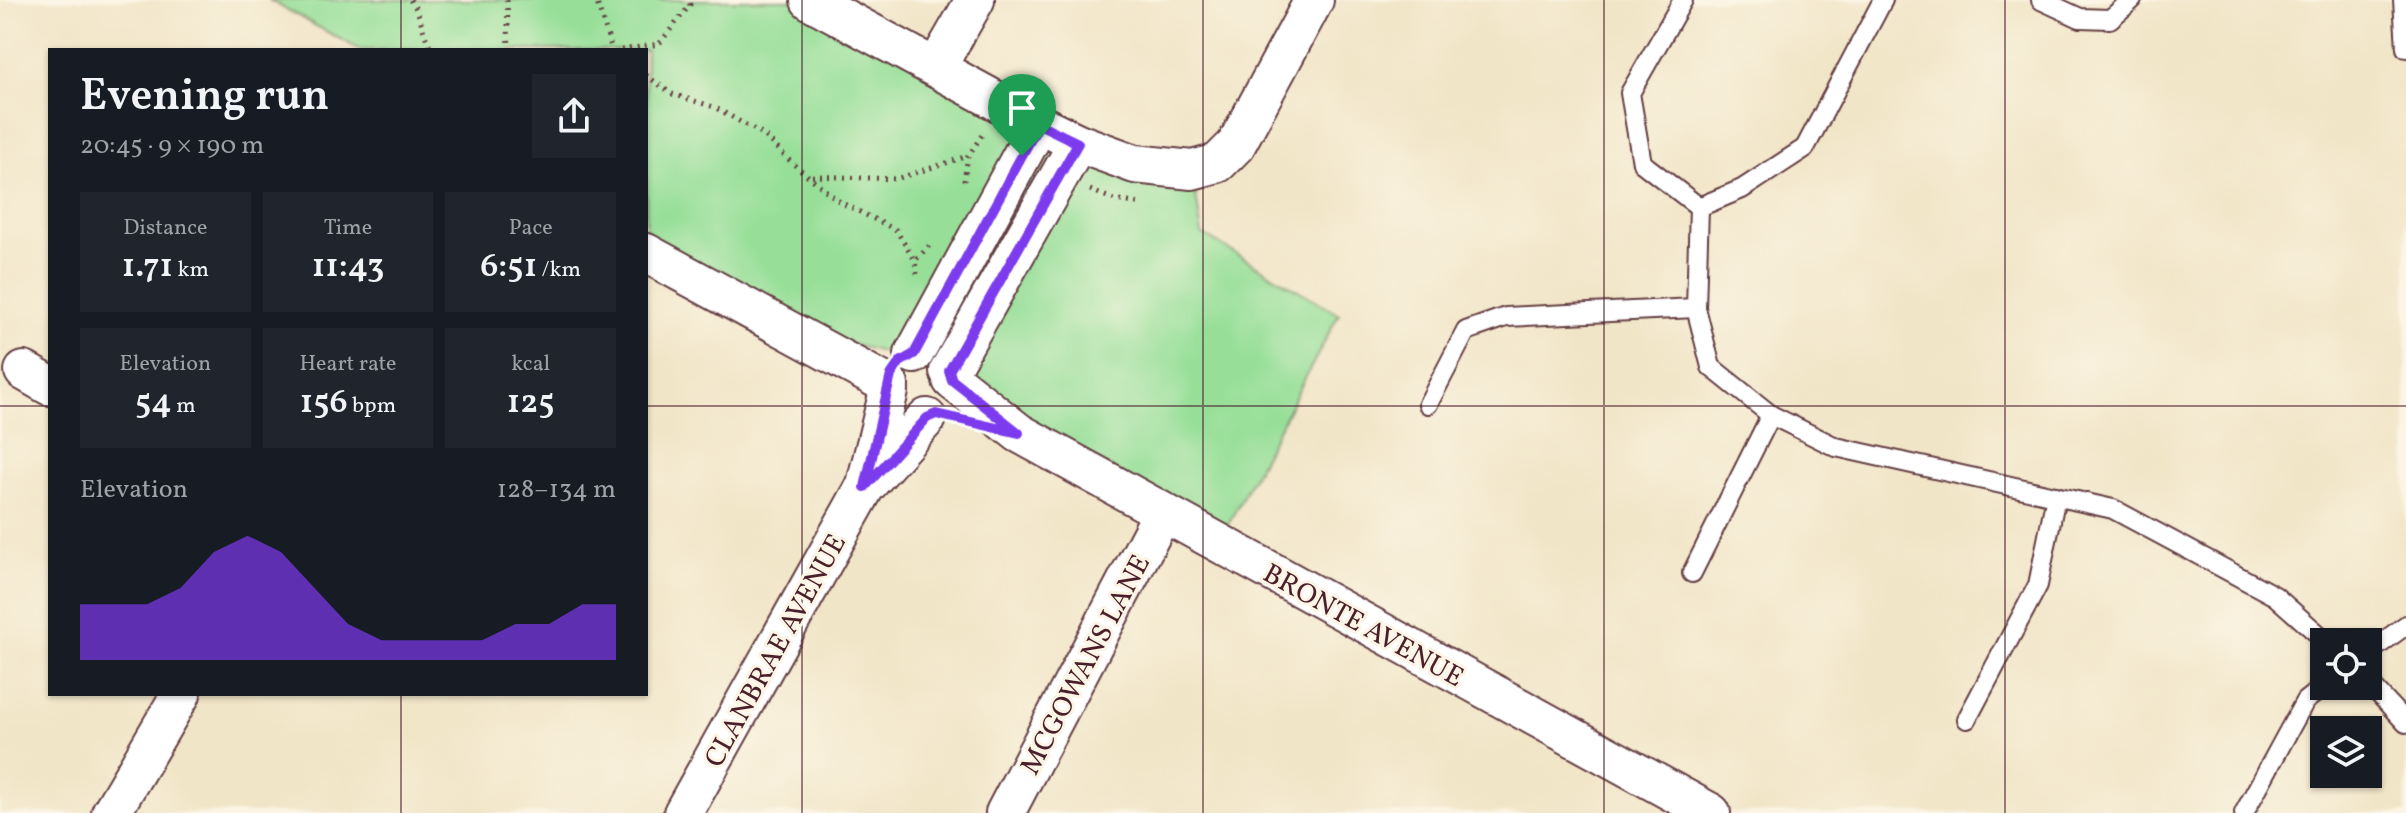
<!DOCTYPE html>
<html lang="en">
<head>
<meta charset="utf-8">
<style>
  :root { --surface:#171b24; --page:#20242c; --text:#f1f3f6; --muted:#9ea1a6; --accent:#7c3aed }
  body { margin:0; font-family:Vollkorn,serif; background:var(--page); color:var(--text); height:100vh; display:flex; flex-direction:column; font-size:30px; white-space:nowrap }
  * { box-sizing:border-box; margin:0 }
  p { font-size:26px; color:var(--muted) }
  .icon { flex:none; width:44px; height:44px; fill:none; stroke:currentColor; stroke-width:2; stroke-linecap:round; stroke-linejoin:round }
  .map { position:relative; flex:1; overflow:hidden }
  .details { position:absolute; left:48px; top:48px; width:600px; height:648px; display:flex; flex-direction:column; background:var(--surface); border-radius:0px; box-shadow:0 2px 6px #0004 }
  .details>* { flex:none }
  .buttons { position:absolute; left:2310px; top:628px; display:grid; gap:16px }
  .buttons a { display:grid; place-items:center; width:72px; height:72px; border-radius:0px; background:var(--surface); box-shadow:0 2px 6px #0004; font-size:40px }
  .pin { position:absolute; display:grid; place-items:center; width:68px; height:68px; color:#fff; margin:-82px -34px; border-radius:50% 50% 50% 0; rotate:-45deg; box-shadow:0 0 8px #0007 }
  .pin .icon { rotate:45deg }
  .round { display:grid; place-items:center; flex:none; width:84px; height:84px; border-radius:0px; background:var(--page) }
  .summary { display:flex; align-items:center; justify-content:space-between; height:136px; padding:0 32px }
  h1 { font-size:44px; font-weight:600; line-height:60px }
  .metrics { display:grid; grid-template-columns:repeat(3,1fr); gap:12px; height:136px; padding:8px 32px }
  .metrics div { display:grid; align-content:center; border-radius:0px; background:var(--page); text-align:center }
  .metrics b { font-size:34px; font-weight:600 }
  .metrics small { font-size:22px; font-weight:400 }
  .metrics p { font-size:22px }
  .chart { height:224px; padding:16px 32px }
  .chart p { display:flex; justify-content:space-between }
  .chart svg { width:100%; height:144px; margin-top:8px; fill:var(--accent); opacity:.7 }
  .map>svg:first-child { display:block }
  .green { fill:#97df99; stroke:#707f62; stroke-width:2 }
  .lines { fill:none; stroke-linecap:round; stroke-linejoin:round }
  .service-casing { stroke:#633d42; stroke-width:22 }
  .minor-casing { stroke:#633d42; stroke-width:42 }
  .path { stroke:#633d42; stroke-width:5; stroke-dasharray:2 6; stroke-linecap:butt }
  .service { stroke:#fff; stroke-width:18 }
  .minor { stroke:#fff; stroke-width:38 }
  .route-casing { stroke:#fff; stroke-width:16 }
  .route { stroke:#7c3aed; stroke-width:10 }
  .grid { fill:none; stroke:#4a1f2b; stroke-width:2; stroke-opacity:0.55 }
  .labels { text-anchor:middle; stroke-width:6; stroke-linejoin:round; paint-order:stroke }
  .street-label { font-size:28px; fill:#4a1f2b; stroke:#fcf5e5 }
</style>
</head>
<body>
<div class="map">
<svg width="2406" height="813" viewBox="0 0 2406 813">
  <rect width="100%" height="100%" fill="#fcf5e5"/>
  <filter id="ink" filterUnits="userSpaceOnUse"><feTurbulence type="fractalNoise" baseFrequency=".0125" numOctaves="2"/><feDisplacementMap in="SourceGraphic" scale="16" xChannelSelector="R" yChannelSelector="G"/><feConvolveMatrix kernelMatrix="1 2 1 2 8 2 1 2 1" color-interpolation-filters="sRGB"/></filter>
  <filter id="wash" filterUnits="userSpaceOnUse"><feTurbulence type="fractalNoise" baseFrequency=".006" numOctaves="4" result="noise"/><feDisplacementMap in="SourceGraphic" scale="32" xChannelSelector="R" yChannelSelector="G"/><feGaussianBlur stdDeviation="1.8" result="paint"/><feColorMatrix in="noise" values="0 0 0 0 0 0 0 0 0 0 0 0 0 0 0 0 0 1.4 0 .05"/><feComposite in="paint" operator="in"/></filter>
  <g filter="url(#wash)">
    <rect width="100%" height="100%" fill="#f1e5c7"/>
    <path class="green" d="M269,0H810L937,66L1192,170L1202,234L1339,314L1225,530L908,358L785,329L646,253V50H360Z"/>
  </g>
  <g filter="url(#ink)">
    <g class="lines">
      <g class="service-casing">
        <g id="service">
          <path d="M1683,0L1630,93L1642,163L1699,207"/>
          <path d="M2041,0L2080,18L2110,19L2132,0"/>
          <path d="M2403,0L2406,48"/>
          <path d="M1699,207L1696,308L1711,367L1771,415L1836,447L2113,509L2275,596L2327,642"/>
          <path d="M1699,207L1742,189L1805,148L1883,0"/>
          <path d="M1428,404L1466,331L1506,317L1696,308"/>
          <path d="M1692,573L1771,415"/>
          <path d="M2368,653L2406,625"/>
          <path d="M2368,682L2406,723"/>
          <path d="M1967,719L2038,585L2056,496"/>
          <path d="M2244,813L2305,701L2324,686"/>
        </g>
      </g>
      <g class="minor-casing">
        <g id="minor">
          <path d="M810,0L1039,124L1078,143L1135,164L1192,170L1218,163L1236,145L1314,0"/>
          <path d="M937,66L975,0"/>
          <path d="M646,253L889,385"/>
          <path d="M914,354L1039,124"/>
          <path d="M24,371L50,386"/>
          <path d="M949,371L1078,143"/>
          <path d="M952,380L1019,433L1711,813"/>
          <path d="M867,480L889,391"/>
          <path d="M111,813L181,694"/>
          <path d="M683,813L865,487L927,418"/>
          <path d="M1005,813L1162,514"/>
        </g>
      </g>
      <g class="path">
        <path d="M410,0C423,15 421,35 433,50"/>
        <path d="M507,0L509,50"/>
        <path d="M592,0L597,3L612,50"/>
        <path d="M621,50L659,44L690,5L688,0"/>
        <path d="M646,75L672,94L714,107L764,135L791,162L840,202L896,230L915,261"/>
        <path d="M812,176L896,179L968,156"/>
        <path d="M964,181L968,156L982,135"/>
        <path d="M1090,190L1115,200L1142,204"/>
        <path d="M917,274L915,261L929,246"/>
      </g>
      <use href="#service" class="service"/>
      <use href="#minor" class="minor"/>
    </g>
  </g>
  <g class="lines" filter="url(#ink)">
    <g class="route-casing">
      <path id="route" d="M1039,124L1078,143L949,371L952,380L1019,433L936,414L927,418L865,487L891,375L900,362L914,354Z"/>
    </g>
    <use href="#route" class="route"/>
  </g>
  <path class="grid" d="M401,0V50M802,0V813M1203,0V813M1604,0V813M2005,0V813M0,406H50M646,406H2406M401,694V813"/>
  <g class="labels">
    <g class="street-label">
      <text transform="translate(1364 624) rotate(29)" y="10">BRONTE AVENUE</text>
      <text transform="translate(774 650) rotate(-61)" y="10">CLANBRAE AVENUE</text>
      <text transform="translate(1084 664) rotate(-62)" y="10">MCGOWANS LANE</text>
    </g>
  </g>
</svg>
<div class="buttons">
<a><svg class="icon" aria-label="locate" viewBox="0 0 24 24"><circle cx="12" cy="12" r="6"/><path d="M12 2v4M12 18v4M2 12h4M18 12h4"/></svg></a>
<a><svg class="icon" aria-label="layers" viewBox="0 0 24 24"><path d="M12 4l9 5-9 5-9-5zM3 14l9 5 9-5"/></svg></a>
</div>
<div class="pin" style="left:1022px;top:156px;background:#1e9e55"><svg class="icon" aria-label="arrive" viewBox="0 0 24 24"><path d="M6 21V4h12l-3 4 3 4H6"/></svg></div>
<section class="details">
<div class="summary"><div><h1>Evening run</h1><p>20:45 · 9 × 190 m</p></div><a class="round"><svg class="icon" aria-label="share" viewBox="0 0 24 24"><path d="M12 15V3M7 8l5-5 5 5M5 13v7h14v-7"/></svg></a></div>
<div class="metrics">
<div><p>Distance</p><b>1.71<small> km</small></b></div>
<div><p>Time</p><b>11:43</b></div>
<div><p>Pace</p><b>6:51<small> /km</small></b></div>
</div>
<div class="metrics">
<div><p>Elevation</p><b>54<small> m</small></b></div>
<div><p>Heart rate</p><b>156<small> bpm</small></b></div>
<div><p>kcal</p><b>125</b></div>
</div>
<div class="chart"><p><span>Elevation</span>128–134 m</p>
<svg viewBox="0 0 160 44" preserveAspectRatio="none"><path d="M0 44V27L10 27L20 27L30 22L40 11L50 6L60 11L70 22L80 33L90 38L100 38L110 38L120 38L130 33L140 33L150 27L160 27V44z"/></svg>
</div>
</section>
</div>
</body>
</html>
